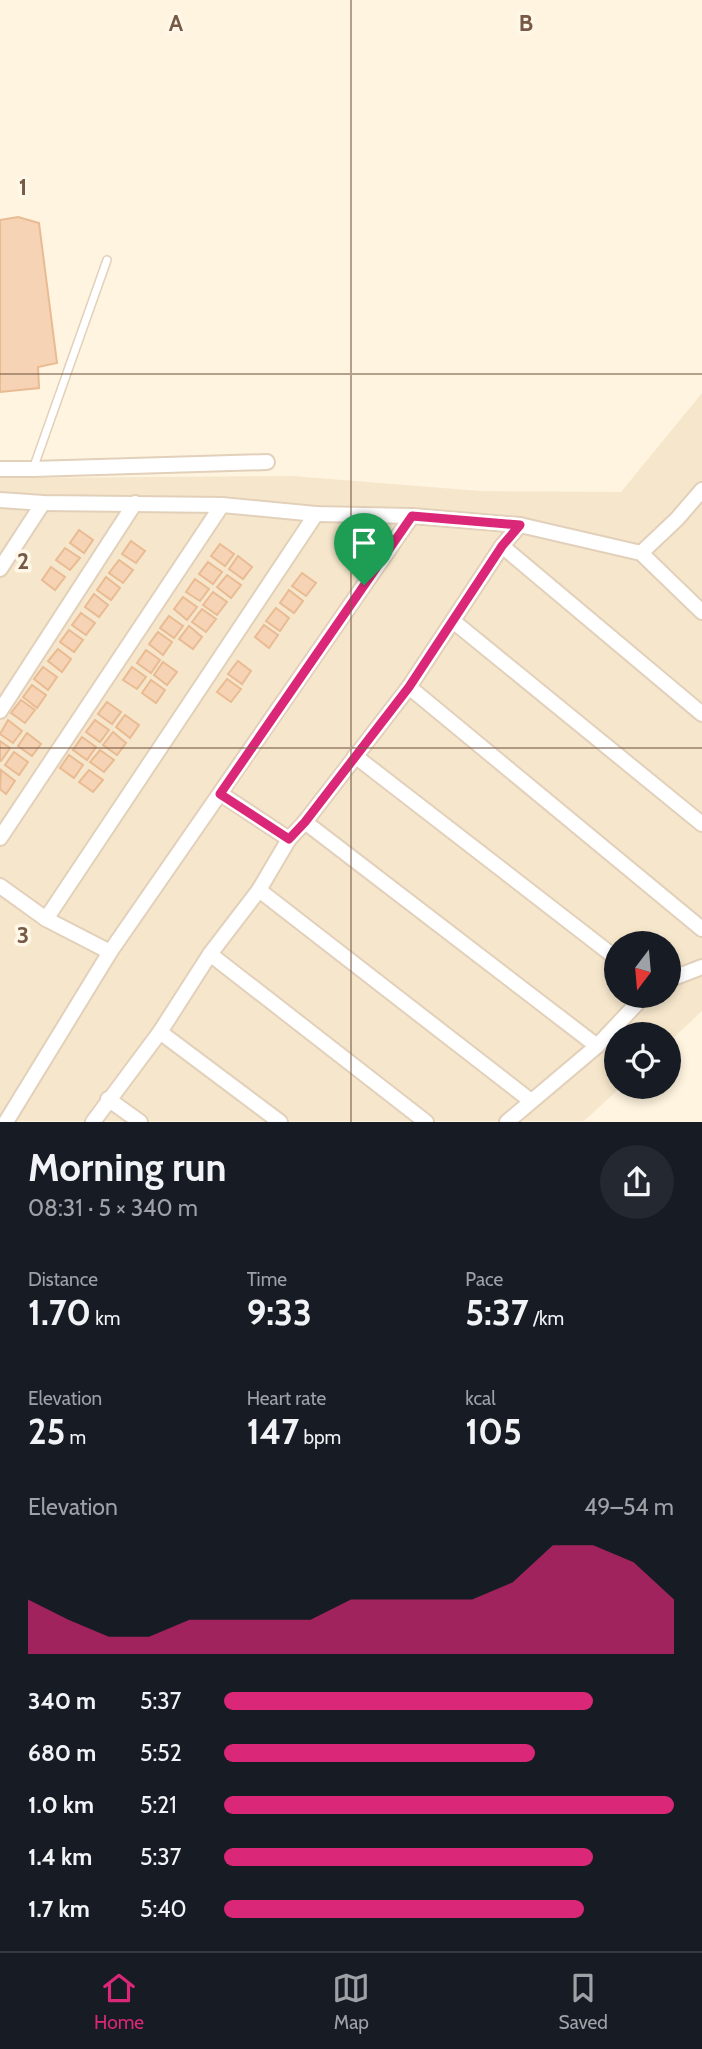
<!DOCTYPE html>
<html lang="en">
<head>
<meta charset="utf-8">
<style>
  :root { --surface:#171b24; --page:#242831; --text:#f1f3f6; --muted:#9ea1a6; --line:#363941; --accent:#db2777 }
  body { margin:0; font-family:Cabin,sans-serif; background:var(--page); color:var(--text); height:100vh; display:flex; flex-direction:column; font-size:26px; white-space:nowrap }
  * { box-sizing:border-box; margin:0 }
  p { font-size:23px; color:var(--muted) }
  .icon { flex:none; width:38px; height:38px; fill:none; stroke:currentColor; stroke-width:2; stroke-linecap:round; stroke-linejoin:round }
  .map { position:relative; height:1122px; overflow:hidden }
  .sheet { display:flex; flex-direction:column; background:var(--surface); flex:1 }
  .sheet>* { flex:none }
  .needle { width:46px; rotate:196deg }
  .fabs { position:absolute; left:604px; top:931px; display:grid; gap:14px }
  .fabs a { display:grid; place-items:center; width:77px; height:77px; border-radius:50%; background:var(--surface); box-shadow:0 4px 10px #0003; font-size:35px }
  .pin { position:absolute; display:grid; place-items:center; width:60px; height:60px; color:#fff; margin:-72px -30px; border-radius:50% 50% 50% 0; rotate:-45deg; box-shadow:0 0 7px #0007 }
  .pin .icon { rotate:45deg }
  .round { display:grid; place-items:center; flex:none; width:74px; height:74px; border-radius:37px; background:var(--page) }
  .overview { display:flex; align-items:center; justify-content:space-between; height:119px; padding:0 28px }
  h1 { font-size:38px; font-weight:800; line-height:52px }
  .metrics { display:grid; grid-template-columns:repeat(3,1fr); gap:10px; height:119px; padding:7px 28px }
  .metrics div { display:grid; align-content:center }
  .metrics b { font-size:35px; font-weight:800 }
  .metrics small { font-size:19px; font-weight:400 }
  .metrics p { font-size:19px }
  .chart { height:196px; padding:14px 28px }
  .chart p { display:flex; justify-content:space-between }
  .chart svg { width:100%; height:126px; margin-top:7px; fill:var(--accent); opacity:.7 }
  ul { padding:0 28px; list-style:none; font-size:23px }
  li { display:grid; grid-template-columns:112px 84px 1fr; align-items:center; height:52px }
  li i { height:18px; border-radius:9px; background:var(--accent) }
  .tab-bar { display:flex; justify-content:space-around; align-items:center; height:98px; border-top:2px solid var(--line); background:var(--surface); font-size:19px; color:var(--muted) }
  .tab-bar a { display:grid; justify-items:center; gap:4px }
  .tab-bar .active { color:var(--accent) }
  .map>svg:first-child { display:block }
  .residential { fill:#f6e7cc; fill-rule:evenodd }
  .building { fill:#f6d3b4; stroke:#e9bb93; stroke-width:2 }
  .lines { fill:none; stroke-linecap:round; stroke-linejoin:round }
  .service-casing { stroke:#e2d0ba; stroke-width:10 }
  .minor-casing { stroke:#e2d0ba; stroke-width:18 }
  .service { stroke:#fff; stroke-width:7 }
  .minor { stroke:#fff; stroke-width:14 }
  .route-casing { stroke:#fff; stroke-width:14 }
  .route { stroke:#db2777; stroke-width:9 }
  .grid { fill:none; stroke:#765a45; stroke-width:2; stroke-opacity:0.55 }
  .grid-label { font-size:23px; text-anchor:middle; font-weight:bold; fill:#765a45; stroke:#fff7e7; stroke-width:7; stroke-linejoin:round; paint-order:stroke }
</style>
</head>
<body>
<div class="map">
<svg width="702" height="1122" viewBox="0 0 702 1122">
  <rect width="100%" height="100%" fill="#fef4df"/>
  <path class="residential" d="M702,393V1011L669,1042L668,1034H616V1087H621L584,1121H0V478L293,476L480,491L621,492ZM616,943H668V996H616Z"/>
  <g class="building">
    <path d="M18,217L39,223L57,363L38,367L39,388L0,392V220Z"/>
    <path d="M79,530L93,540L84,553L70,543Z"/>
    <path d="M131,541L145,551L136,563L122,554Z"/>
    <path d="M220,544L234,554L225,566L211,556Z"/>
    <path d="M65,548L80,558L70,570L56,560Z"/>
    <path d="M238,556L252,567L243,579L229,569Z"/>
    <path d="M119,560L133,570L123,583L109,573Z"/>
    <path d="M208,562L222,572L213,584L199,574Z"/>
    <path d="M51,567L65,577L55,590L42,580Z"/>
    <path d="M302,573L316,583L306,596L292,586Z"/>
    <path d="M227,575L241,585L231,598L217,587Z"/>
    <path d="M106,577L120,588L111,600L97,590Z"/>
    <path d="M195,579L209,589L200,601L186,592Z"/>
    <path d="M289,590L303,601L294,613L280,603Z"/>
    <path d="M213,592L227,602L217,615L203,605Z"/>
    <path d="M94,594L108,605L99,617L85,607Z"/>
    <path d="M183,597L197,607L187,620L174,609Z"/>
    <path d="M276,608L289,618L280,631L266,621Z"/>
    <path d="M202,609L216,619L206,632L192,622Z"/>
    <path d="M81,613L95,623L86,635L72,625Z"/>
    <path d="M169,616L183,626L174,638L160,628Z"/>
    <path d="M264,625L278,635L269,648L255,637Z"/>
    <path d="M189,626L202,637L193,649L179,639Z"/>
    <path d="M69,630L83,640L74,652L60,642Z"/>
    <path d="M158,632L172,642L163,655L149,644Z"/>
    <path d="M58,649L71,659L62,672L48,661Z"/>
    <path d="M146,650L160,660L151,673L137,663Z"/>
    <path d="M238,661L251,671L242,684L228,674Z"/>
    <path d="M163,662L177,672L167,685L154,675Z"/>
    <path d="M43,667L57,677L48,690L34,679Z"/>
    <path d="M132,667L146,677L137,689L123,680Z"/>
    <path d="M227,679L241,689L231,702L217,692Z"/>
    <path d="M151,680L165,690L156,703L142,693Z"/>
    <path d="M32,685L46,695L37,708L23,697Z"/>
    <path d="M21,700L35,710L25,723L11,713Z"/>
    <path d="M107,702L121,712L112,724L98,714Z"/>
    <path d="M125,715L139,725L130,738L116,727Z"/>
    <path d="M8,720L22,731L13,743L0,734Z"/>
    <path d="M95,720L109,730L100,742L86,732Z"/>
    <path d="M113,732L126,743L117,755L103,745Z"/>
    <path d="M27,733L41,744L32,756L18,746Z"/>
    <path d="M82,737L96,747L87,760L73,750Z"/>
    <path d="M0,741L10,748L1,761L0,760Z"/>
    <path d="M100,750L114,760L104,772L90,762Z"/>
    <path d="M14,752L28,762L19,775L5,765Z"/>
    <path d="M69,755L83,765L74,778L60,768Z"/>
    <path d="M1,770L15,781L6,794L0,789Z"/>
    <path d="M89,770L103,780L93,792L79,782Z"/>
  </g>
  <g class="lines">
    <g class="service-casing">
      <path id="service" d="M33,469L107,260"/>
    </g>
    <g class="minor-casing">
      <g id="minor">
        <path d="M0,469H33L267,462"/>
        <path d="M0,500L43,503L222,505L316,514L412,516L520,525"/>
        <path d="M502,546L702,714"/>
        <path d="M641,553L677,519L702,490"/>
        <path d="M0,569L43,503"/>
        <path d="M453,621L702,824"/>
        <path d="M409,687L702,929"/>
        <path d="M0,711L135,503"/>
        <path d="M355,756L616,958"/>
        <path d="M221,794L289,839"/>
        <path d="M305,822L597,1046"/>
        <path d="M0,838L222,505"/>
        <path d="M0,886L46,919"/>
        <path d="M259,890L531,1101"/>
        <path d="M110,952L46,919L316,514"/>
        <path d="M210,954L426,1122"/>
        <path d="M668,980L702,967"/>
        <path d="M160,1032L280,1122"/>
        <path d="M108,1099L140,1122"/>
        <path d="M6,1122L110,952L412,516"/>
        <path d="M93,1122L160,1032L210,954L259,890L289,839L305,822L409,687L502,546L520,525L641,553L702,612"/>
        <path d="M507,1122L597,1046L644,996"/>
      </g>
    </g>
    <use href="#service" class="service"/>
    <use href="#minor" class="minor"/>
  </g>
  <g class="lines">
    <g class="route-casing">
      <path id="route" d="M412,516L520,525L502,546L409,687L305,822L289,839L220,794Z"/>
    </g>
    <use href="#route" class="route"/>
  </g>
  <path class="grid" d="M351,0V1122M0,374H702M0,748H702"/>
  <g class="grid-label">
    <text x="176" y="31">A</text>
    <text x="526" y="31">B</text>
    <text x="23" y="195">1</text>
    <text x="23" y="569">2</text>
    <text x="23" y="943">3</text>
  </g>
</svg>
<div class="fabs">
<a><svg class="needle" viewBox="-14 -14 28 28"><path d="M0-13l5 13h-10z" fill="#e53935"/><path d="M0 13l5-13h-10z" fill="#9ea1a6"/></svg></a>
<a><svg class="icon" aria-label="locate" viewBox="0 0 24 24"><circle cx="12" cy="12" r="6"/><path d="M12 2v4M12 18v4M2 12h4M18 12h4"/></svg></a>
</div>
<div class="pin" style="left:364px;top:585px;background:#1e9e55"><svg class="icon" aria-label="arrive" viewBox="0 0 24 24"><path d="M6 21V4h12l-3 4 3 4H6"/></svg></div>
</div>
<section class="sheet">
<div class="overview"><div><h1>Morning run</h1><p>08:31 · 5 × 340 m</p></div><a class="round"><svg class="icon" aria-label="share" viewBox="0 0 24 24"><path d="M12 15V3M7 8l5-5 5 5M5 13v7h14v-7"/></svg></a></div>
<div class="metrics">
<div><p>Distance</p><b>1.70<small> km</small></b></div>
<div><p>Time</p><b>9:33</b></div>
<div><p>Pace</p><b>5:37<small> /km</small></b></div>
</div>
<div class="metrics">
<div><p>Elevation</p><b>25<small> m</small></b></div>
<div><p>Heart rate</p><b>147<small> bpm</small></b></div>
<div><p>kcal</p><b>105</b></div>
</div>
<div class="chart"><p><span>Elevation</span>49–54 m</p>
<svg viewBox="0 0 160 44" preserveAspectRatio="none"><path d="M0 44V25L10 32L20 38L30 38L40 32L50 32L60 32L70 32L80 25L90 25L100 25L110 25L120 19L130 6L140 6L150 12L160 25V44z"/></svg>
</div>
<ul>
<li><b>340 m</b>5:37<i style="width:82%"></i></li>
<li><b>680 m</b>5:52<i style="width:69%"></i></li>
<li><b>1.0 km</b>5:21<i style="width:100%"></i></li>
<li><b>1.4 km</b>5:37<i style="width:82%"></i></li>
<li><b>1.7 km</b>5:40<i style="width:80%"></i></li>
</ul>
</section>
<nav class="tab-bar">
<a class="active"><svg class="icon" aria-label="home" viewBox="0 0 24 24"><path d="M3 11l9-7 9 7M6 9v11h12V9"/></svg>Home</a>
<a><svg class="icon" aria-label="map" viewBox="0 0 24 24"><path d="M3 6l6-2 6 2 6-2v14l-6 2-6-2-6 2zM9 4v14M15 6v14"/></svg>Map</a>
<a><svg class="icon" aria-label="saved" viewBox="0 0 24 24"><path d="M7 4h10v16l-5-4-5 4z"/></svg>Saved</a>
</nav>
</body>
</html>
